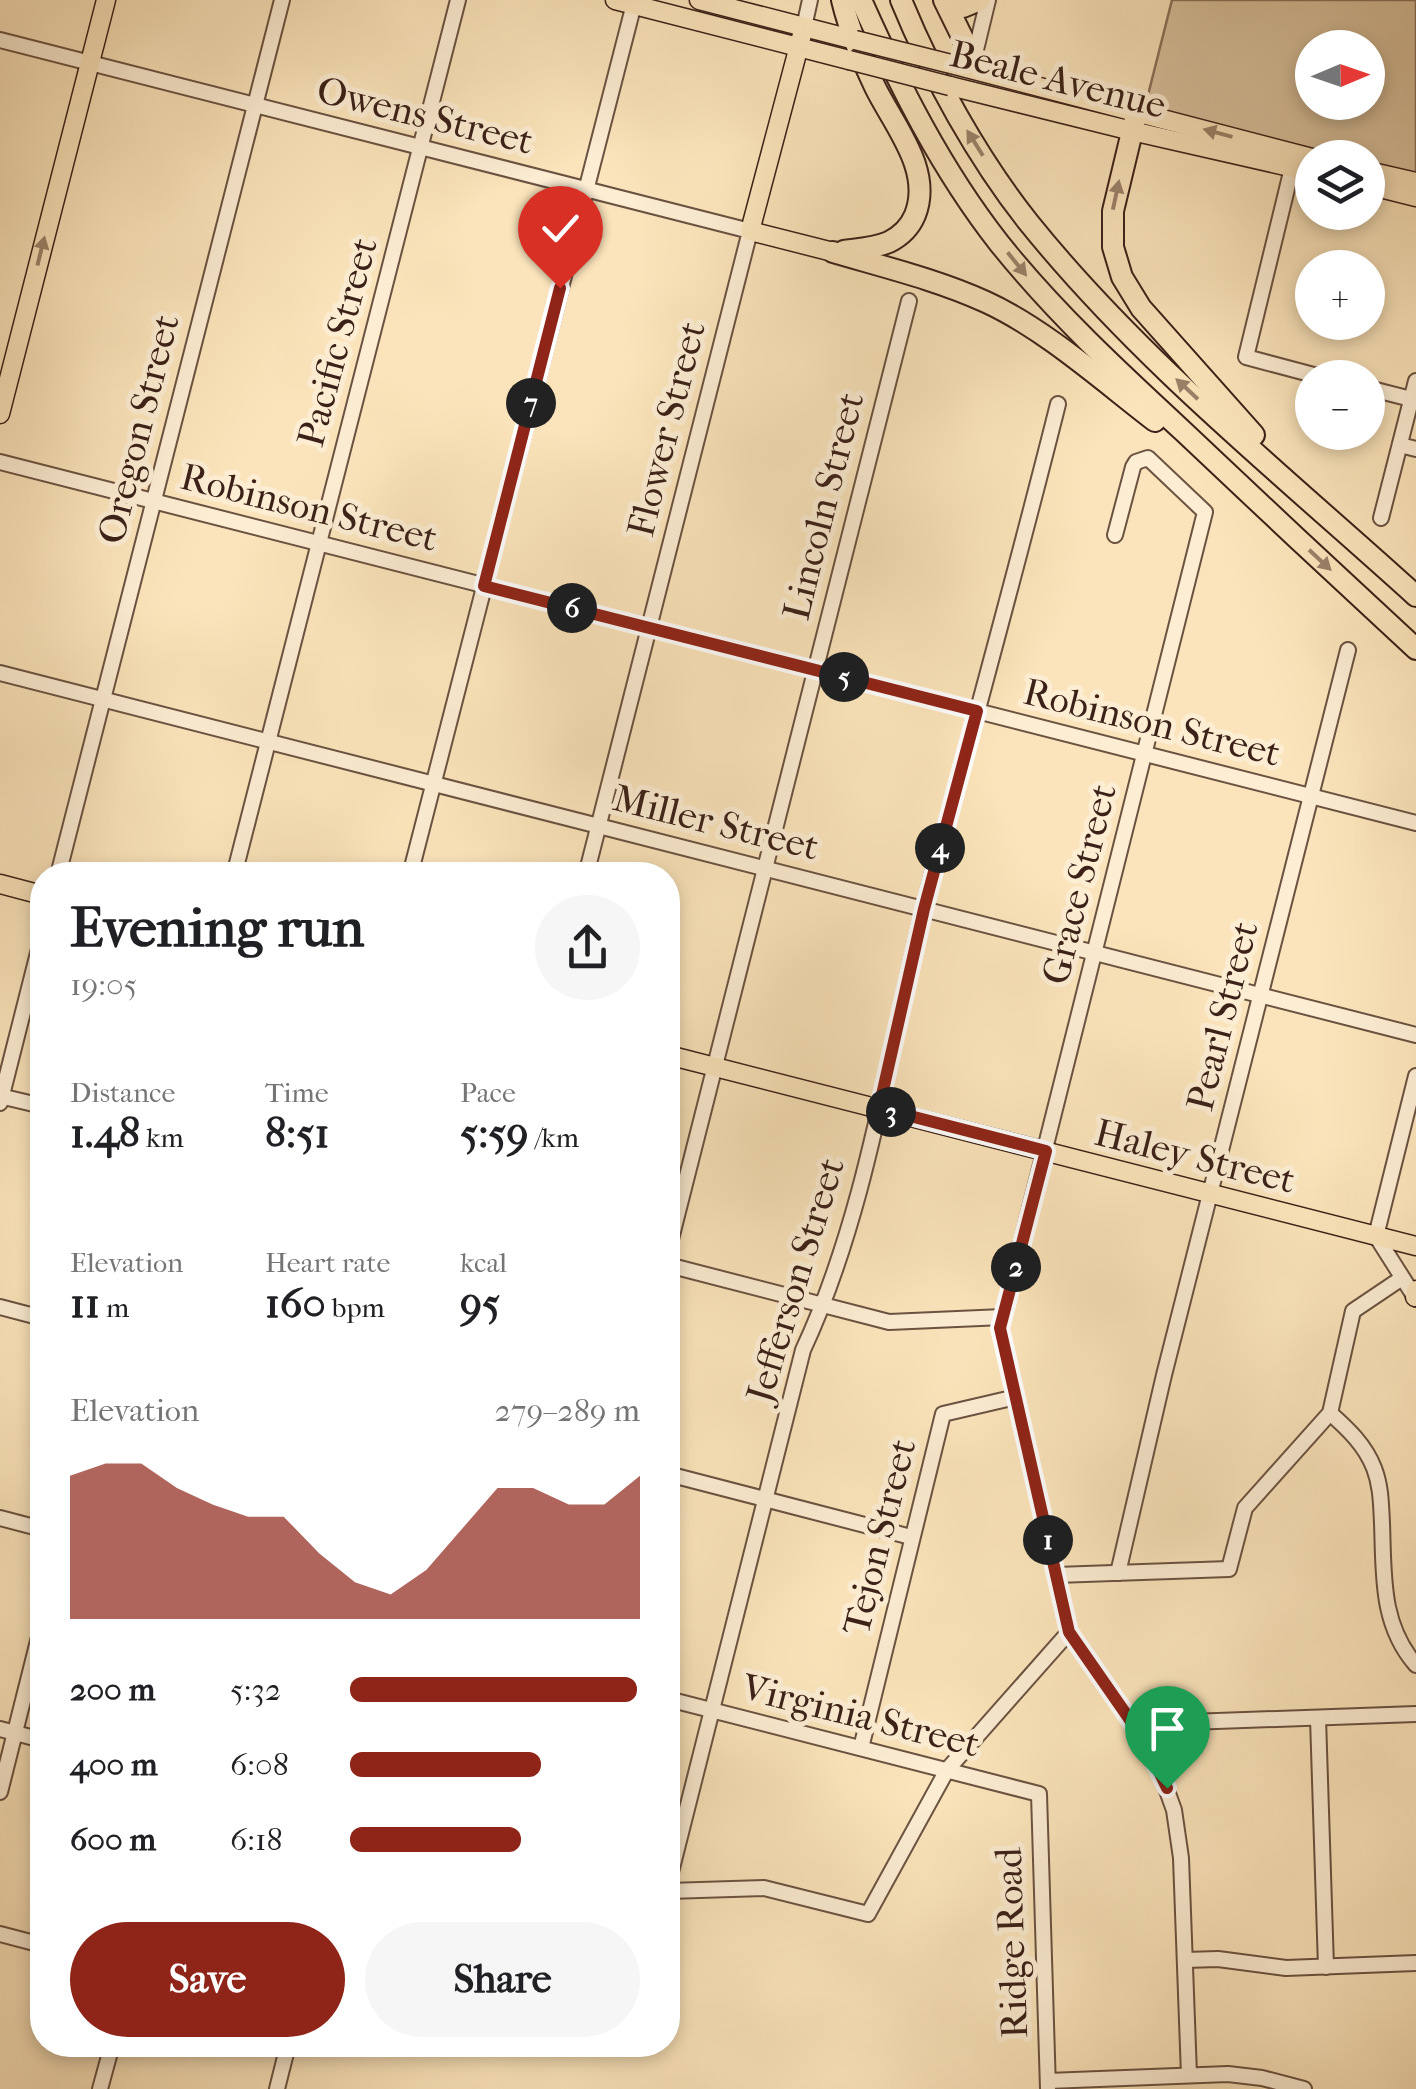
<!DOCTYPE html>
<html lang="en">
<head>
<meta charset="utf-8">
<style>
  :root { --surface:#fff; --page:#f6f6f6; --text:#202124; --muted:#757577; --accent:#8f2418 }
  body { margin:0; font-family:"IM FELL French Canon",serif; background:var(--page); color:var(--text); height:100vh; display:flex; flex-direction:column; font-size:38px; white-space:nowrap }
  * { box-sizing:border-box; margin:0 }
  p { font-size:32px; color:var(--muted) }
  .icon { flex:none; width:55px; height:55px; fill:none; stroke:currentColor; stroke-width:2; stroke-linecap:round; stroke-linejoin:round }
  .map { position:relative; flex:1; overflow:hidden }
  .drawer { position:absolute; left:30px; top:862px; width:650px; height:1195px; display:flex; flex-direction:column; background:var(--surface); border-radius:40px; box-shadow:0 5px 15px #0003 }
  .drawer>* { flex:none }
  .needle { width:65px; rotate:88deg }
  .fabs { position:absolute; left:1295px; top:30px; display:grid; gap:20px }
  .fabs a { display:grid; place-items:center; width:90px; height:90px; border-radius:50%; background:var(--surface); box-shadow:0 5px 15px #0003; font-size:50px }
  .pin { position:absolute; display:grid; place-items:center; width:85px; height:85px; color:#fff; margin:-102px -42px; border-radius:50% 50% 50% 0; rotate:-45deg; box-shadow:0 0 10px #0007 }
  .pin .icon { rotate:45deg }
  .km { position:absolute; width:50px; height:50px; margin:-25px; border-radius:50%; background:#222; color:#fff; font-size:28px; line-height:50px; text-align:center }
  .round { display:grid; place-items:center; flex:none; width:105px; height:105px; border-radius:52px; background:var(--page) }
  .headline { display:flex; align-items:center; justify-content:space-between; height:170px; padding:0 40px }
  h1 { font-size:55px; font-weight:700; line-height:75px }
  .figures { display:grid; grid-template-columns:repeat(3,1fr); gap:15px; height:170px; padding:10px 40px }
  .figures div { display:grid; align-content:center }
  .figures b { font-size:42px; font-weight:700 }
  .figures small { font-size:28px; font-weight:400 }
  .figures p { font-size:28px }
  .chart { height:280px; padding:20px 40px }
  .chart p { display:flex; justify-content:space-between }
  .chart svg { width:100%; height:180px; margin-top:10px; fill:var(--accent); opacity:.7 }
  .cta { display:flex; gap:20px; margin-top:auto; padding:20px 40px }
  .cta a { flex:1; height:115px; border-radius:60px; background:var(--accent); color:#fff; font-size:40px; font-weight:700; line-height:115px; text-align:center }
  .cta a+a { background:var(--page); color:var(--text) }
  ul { padding:0 40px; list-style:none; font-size:32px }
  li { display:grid; grid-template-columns:160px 120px 1fr; align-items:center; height:75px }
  li i { height:25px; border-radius:12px; background:var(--accent) }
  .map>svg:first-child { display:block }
  .green { fill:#dac39f; stroke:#8a725c; stroke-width:2.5; fill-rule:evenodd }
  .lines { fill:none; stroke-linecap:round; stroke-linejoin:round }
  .minor-casing { stroke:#6b5241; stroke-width:18 }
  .major-casing { stroke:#3b2118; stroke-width:21 }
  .highway-casing { stroke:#3b2118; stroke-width:24 }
  .minor { stroke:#fcedd3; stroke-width:14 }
  .major { stroke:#fbe4bb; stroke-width:18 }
  .highway { stroke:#fbe4bb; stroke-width:20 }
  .major-bridge-casing { stroke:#3b2118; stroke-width:21; stroke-linecap:butt }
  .major-bridge { stroke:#fbe4bb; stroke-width:18 }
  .oneway { fill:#9b826a }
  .route-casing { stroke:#fff; stroke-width:20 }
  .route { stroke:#8f2418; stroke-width:12 }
  .labels { text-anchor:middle; stroke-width:10; stroke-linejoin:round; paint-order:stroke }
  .street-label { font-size:38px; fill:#3b2118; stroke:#fcedd3 }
</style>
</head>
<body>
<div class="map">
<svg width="1416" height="2089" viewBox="0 0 1416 2089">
  <rect width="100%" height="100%" fill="#fbe4bb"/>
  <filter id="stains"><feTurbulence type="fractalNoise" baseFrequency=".002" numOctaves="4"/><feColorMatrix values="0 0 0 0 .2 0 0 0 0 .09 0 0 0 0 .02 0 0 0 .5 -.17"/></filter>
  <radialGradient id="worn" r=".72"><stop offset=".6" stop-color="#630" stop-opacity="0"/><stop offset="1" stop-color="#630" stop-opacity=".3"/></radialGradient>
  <path class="green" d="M1172,0H1416V177L1368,165V158L1340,157L1148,108L1149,104L1146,103ZM1312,48H1368V102H1312Z"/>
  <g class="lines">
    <g class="minor-casing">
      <g id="minor">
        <path d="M804,27L810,0"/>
        <path d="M0,40L750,231L586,875"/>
        <path d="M974,58L988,0"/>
        <path d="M1294,160L1246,357L1325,378"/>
        <path d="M1368,388L1411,399"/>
        <path d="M1400,445L1416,449"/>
        <path d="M0,462L1416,823"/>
        <path d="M1381,518L1416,381"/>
        <path d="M1115,535L1133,467L1136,462L1148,458L1205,512L1000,1328L1069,1632L1144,1740L1157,1763L1174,1810L1181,1858L1189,2075"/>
        <path d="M0,673L1416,1035"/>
        <path d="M58,875L282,0"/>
        <path d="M234,875L458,0"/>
        <path d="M410,875L635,0"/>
        <path d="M1416,1076L1376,1236L1416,1299"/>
        <path d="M0,1096L42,1106"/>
        <path d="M0,1103L42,937"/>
        <path d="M668,1251L909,301"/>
        <path d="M668,1265L889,1322L1003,1317"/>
        <path d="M0,1307L42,1318"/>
        <path d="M1330,1413C1348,1429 1365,1445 1374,1468C1381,1486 1381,1504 1382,1523C1384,1573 1380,1624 1416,1665"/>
        <path d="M668,1474L911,1537"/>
        <path d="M0,1518L42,1529"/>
        <path d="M1118,1573L1164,1375L1348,650"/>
        <path d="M1056,1575L1229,1569L1245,1508L1330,1413L1353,1311L1402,1278"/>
        <path d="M668,1699L1039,1794L1048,2089"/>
        <path d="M1318,1718L1326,1967"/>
        <path d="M1134,1724L1416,1714"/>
        <path d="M0,1729L42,1740"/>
        <path d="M861,1748L943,1414L1016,1397"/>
        <path d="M0,1792L42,1625"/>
        <path d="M668,1884L803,1350C866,1215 888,1056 923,911C936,857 952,803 967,750C998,635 1029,520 1058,404"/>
        <path d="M668,1891L764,1888L868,1914L947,1770L1069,1632"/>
        <path d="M0,1934L42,1945"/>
        <path d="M1185,1960L1218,1959L1286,1968L1416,1963"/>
        <path d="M1048,2081L1228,2074L1262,2078L1304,2089"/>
        <path d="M100,2089L112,2045"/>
        <path d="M277,2089L288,2045"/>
      </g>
    </g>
    <g class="major-casing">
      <g id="major">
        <path d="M615,0L849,60"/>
        <path d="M699,0L855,40"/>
        <path d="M804,27L750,231L833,252"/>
        <path d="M955,65L1312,158"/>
        <path d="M950,86L1132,131L1312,172"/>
        <path d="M1368,171L1416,182"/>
        <path d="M1368,185L1416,197"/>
        <path d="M0,414L106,0"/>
        <path d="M0,884L42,895"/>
        <path d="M668,1055L1416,1246"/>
        <path d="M1415,1297L1416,1290"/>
      </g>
    </g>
    <g class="highway-casing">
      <g id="highway">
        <path d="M842,0C849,30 862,59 875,87C894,126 933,170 915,215C910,227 901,236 889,242C875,248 859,249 844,251"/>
        <path d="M861,0C899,85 941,169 999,243C1054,312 1119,372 1184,432C1261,505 1338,577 1416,649"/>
        <path d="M901,0C932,76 978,159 1029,223C1141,362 1284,476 1416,596"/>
        <path d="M944,0L973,59"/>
        <path d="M946,0L963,7L980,0"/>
        <path d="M1137,111L1113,211V247L1122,277L1141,308L1254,435"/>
        <path d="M833,252C884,267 938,280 986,302C1045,329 1104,382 1155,421"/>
      </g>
    </g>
    <use href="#minor" class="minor"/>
    <use href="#major" class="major"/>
    <use href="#highway" class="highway"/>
    <g class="major-bridge-casing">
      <g id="major-bridge">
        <path d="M855,40L955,65"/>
        <path d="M849,60L950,86"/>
      </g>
    </g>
    <use href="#major-bridge" class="major-bridge"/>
  </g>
  <defs><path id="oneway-solid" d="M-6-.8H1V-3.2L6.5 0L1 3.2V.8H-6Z" transform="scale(2.5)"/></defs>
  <g class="oneway">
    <use href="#oneway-solid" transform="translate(1218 133) rotate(-165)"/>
    <use href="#oneway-solid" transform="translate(975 143) rotate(-122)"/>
    <use href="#oneway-solid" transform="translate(1116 195) rotate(-78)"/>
    <use href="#oneway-solid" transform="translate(41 251) rotate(-76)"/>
    <use href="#oneway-solid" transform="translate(1017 264) rotate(51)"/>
    <use href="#oneway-solid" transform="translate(1187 389) rotate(-137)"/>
    <use href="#oneway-solid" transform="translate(1320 560) rotate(43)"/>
  </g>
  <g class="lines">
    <g class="route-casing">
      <path id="route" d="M560,288L484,586L977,711L924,909L879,1108L1046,1151L1000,1328L1069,1632L1144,1740L1167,1788"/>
    </g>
    <use href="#route" class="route"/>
  </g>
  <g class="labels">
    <g class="street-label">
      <text transform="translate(1058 79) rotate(14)" y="13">Beale Avenue</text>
      <text transform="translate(425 115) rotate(14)" y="13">Owens Street</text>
      <text transform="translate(337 342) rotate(-75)" y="13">Pacific Street</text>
      <text transform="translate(138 429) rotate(-76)" y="13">Oregon Street</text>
      <text transform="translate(666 429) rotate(-76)" y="13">Flower Street</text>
      <text transform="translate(823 506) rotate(-76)" y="13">Lincoln Street</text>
      <text transform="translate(309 507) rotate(14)" y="13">Robinson Street</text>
      <text transform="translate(1152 722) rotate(14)" y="13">Robinson Street</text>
      <text transform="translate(716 822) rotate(14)" y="13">Miller Street</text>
      <text transform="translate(1079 884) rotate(-76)" y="13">Grace Street</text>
      <text transform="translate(1222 1016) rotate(-76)" y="13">Pearl Street</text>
      <text transform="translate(1195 1156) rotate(14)" y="13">Haley Street</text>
      <text transform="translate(795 1280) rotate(-73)" y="13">Jefferson Street</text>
      <text transform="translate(879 1537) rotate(-76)" y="13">Tejon Street</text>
      <text transform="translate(861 1715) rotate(14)" y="13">Virginia Street</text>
      <text transform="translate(1011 1943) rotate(-92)" y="13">Ridge Road</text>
    </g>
  </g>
  <rect width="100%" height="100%" filter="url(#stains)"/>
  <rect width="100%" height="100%" fill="url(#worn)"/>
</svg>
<div class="fabs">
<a><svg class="needle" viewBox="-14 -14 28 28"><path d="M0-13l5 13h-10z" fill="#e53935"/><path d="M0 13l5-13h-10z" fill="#757577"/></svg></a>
<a><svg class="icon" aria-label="layers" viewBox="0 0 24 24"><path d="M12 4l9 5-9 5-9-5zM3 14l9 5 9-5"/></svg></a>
<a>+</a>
<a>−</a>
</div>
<div class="pin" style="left:1167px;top:1788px;background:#1e9e55"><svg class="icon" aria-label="arrive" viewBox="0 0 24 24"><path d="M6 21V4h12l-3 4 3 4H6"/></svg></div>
<div class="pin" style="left:560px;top:288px;background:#d93025"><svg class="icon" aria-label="check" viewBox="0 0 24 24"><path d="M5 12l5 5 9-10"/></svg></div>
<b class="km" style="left:1048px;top:1540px">1</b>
<b class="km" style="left:1016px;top:1267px">2</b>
<b class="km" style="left:891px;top:1112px">3</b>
<b class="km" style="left:940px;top:848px">4</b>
<b class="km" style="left:844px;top:677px">5</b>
<b class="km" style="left:572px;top:608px">6</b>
<b class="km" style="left:531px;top:403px">7</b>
<section class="drawer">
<div class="headline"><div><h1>Evening run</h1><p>19:05</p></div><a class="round"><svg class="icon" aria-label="share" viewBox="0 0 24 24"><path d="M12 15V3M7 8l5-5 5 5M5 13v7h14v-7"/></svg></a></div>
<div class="figures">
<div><p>Distance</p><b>1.48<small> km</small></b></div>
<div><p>Time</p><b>8:51</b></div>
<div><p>Pace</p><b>5:59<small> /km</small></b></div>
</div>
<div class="figures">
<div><p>Elevation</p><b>11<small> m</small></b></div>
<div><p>Heart rate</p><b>160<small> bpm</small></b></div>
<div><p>kcal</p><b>95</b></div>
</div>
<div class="chart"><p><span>Elevation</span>279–289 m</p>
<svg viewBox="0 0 160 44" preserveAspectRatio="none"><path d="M0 44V9L10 6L20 6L30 12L40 16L50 19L60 19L70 28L80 35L90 38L100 32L110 22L120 12L130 12L140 16L150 16L160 9V44z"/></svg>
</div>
<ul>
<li><b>200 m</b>5:32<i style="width:99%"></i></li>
<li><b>400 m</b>6:08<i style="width:66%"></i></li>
<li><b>600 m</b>6:18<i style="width:59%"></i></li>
</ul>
<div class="cta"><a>Save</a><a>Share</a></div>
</section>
</div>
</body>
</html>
